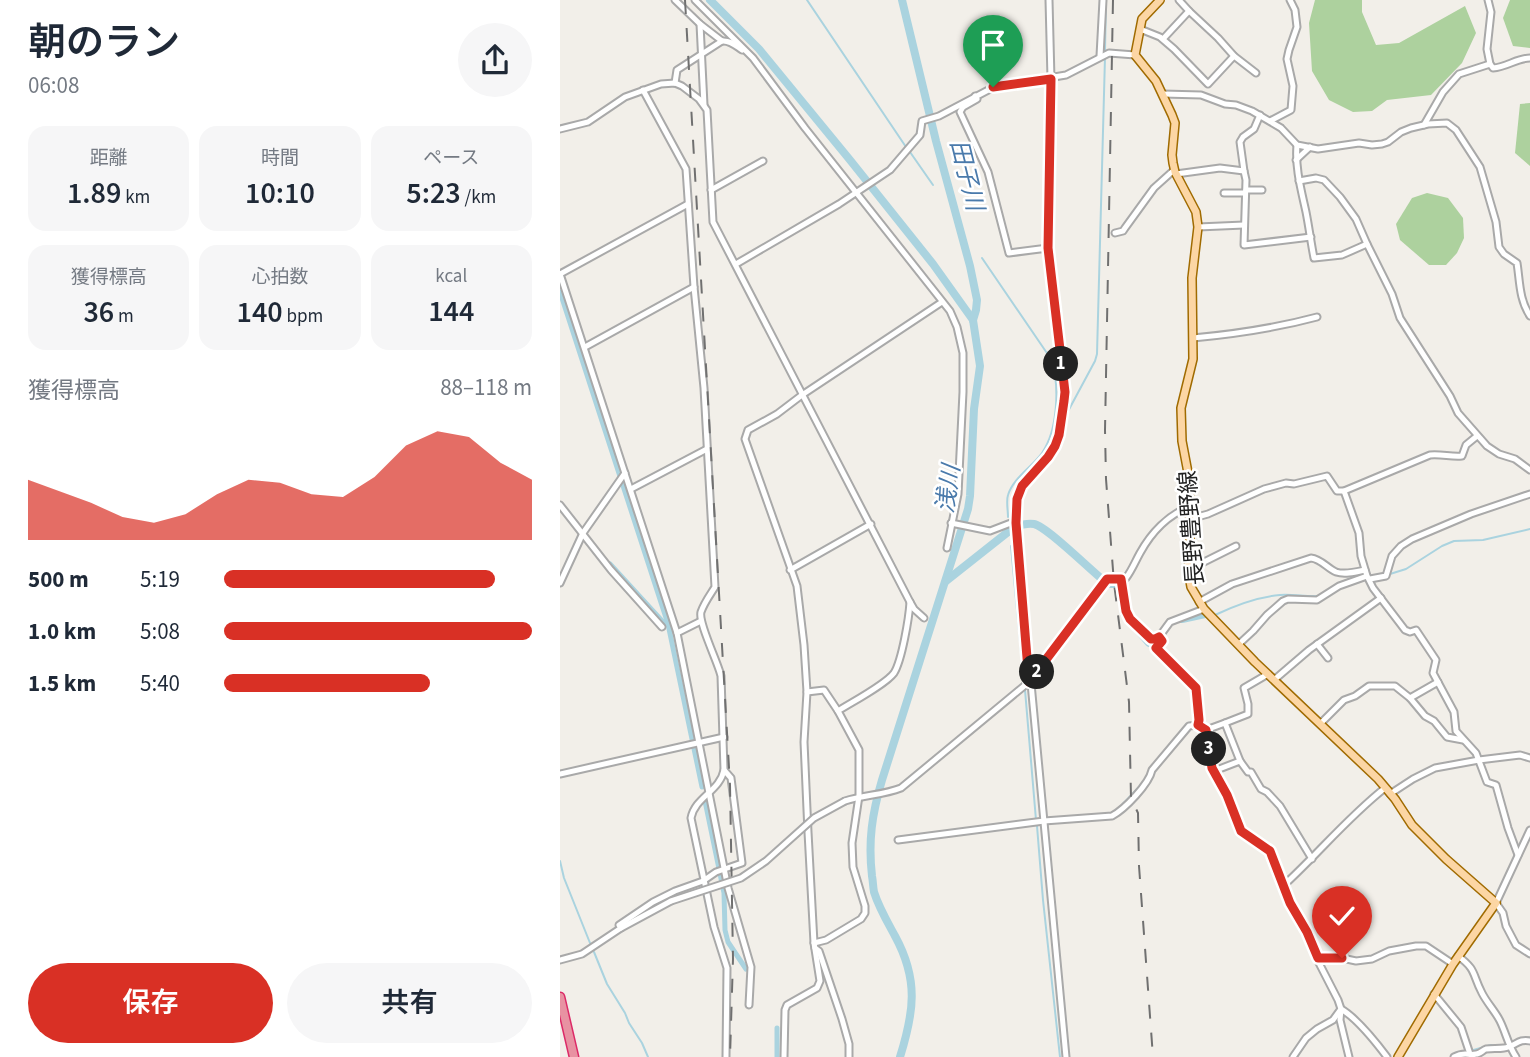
<!DOCTYPE html>
<html lang="ja">
<head>
<meta charset="utf-8">
<style>
  :root { --surface:#fff; --page:#f6f6f7; --text:#1f2937; --muted:#747a83; --accent:#d93025 }
  body { margin:0; font-family:"Source Sans 3","Noto Sans JP",sans-serif; background:var(--page); color:var(--text); height:100vh; display:flex; flex-direction:column; font-size:26px; white-space:nowrap }
  * { box-sizing:border-box; margin:0 }
  p { font-size:23px; color:var(--muted) }
  .icon { flex:none; width:38px; height:38px; fill:none; stroke:currentColor; stroke-width:2; stroke-linecap:round; stroke-linejoin:round }
  .map { position:relative; flex:1; overflow:hidden }
  .sheet { display:flex; flex-direction:column; background:var(--surface); width:560px }
  .sheet>* { flex:none }
  .pin { position:absolute; display:grid; place-items:center; width:60px; height:60px; color:#fff; margin:-72px -30px; border-radius:50% 50% 50% 0; rotate:-45deg; box-shadow:0 0 7px #0007 }
  .pin .icon { rotate:45deg }
  .km { position:absolute; width:35px; height:35px; margin:-18px; border-radius:50%; background:#222; color:#fff; font-size:19px; line-height:35px; text-align:center }
  .round { display:grid; place-items:center; flex:none; width:74px; height:74px; border-radius:37px; background:var(--page) }
  .overview { display:flex; align-items:center; justify-content:space-between; height:119px; padding:0 28px }
  h1 { font-size:38px; font-weight:600; line-height:52px }
  .metrics { display:grid; grid-template-columns:repeat(3,1fr); gap:10px; height:119px; padding:7px 28px }
  .metrics div { display:grid; align-content:center; border-radius:18px; background:var(--page); text-align:center }
  .metrics b { font-size:30px; font-weight:600 }
  .metrics small { font-size:19px; font-weight:400 }
  .metrics p { font-size:19px }
  .chart { height:196px; padding:14px 28px }
  .chart p { display:flex; justify-content:space-between }
  .chart svg { width:100%; height:126px; margin-top:7px; fill:var(--accent); opacity:.7 }
  .cta { display:flex; gap:14px; margin-top:auto; padding:14px 28px }
  .cta a { flex:1; height:80px; border-radius:42px; background:var(--accent); color:#fff; font-size:28px; font-weight:600; line-height:80px; text-align:center }
  .cta a+a { background:var(--page); color:var(--text) }
  ul { padding:0 28px; list-style:none; font-size:23px }
  li { display:grid; grid-template-columns:112px 84px 1fr; align-items:center; height:52px }
  li i { height:18px; border-radius:9px; background:var(--accent) }
  main { display:flex; flex:1; min-height:0 }
  .map>svg:first-child { display:block }
  .forest { fill:#add19e }
  .lines { fill:none; stroke-linecap:round; stroke-linejoin:round }
  .stream { stroke:#aad3df; stroke-width:2 }
  .canal { stroke:#aad3df; stroke-width:5 }
  .river { stroke:#aad3df; stroke-width:8 }
  .minor-casing { stroke:#a9a9a9; stroke-width:9 }
  .major-casing { stroke:#a06b00; stroke-width:10 }
  .highway-casing { stroke:#dc2a67; stroke-width:11 }
  .minor { stroke:#fff; stroke-width:5 }
  .major { stroke:#fcd6a4; stroke-width:7 }
  .highway { stroke:#e892a2; stroke-width:8 }
  .rail { stroke:#707070; stroke-width:2; stroke-dasharray:14 14; stroke-linecap:butt }
  .minor-bridge-casing { stroke:#a9a9a9; stroke-width:9; stroke-linecap:butt }
  .minor-bridge { stroke:#fff; stroke-width:5 }
  .route-casing { stroke:#fff; stroke-width:14 }
  .route { stroke:#d93025; stroke-width:9 }
  .labels { text-anchor:middle; stroke-width:5; stroke-linejoin:round; paint-order:stroke }
  .street-label { font-size:23px; fill:#222; stroke:#fff }
  .water-label { font-size:24px; font-style:italic; fill:#4a7aab; stroke:#fff }
</style>
</head>
<body>
<main>
<section class="sheet">
<div class="overview"><div><h1>朝のラン</h1><p>06:08</p></div><a class="round"><svg class="icon" aria-label="share" viewBox="0 0 24 24"><path d="M12 15V3M7 8l5-5 5 5M5 13v7h14v-7"/></svg></a></div>
<div class="metrics">
<div><p>距離</p><b>1.89<small> km</small></b></div>
<div><p>時間</p><b>10:10</b></div>
<div><p>ペース</p><b>5:23<small> /km</small></b></div>
</div>
<div class="metrics">
<div><p>獲得標高</p><b>36<small> m</small></b></div>
<div><p>心拍数</p><b>140<small> bpm</small></b></div>
<div><p>kcal</p><b>144</b></div>
</div>
<div class="chart"><p><span>獲得標高</span>88–118 m</p>
<svg viewBox="0 0 160 44" preserveAspectRatio="none"><path d="M0 44V23L10 27L20 31L30 36L40 38L50 35L60 28L70 23L80 24L90 28L100 29L110 22L120 11L130 6L140 8L150 17L160 23V44z"/></svg>
</div>
<ul>
<li><b>500 m</b>5:19<i style="width:88%"></i></li>
<li><b>1.0 km</b>5:08<i style="width:100%"></i></li>
<li><b>1.5 km</b>5:40<i style="width:67%"></i></li>
</ul>
<div class="cta"><a>保存</a><a>共有</a></div>
</section>
<div class="map">
<svg width="970" height="1057" viewBox="0 0 970 1057">
  <rect width="100%" height="100%" fill="#f2efe9"/>
  <g class="forest">
    <path d="M755,0H802V12L816,45L839,43L905,6L916,33L902,63L871,95L827,100L812,111L793,112L769,100L752,71L749,23Z"/>
    <path d="M950,0H970V48L953,46L943,18Z"/>
    <path d="M970,103V166L955,153L960,104Z"/>
    <path d="M867,193L888,198L903,218L904,238L897,253L886,265H869L840,240L836,224L852,198Z"/>
  </g>
  <g class="lines">
    <g class="stream">
      <path d="M247,0L346,147"/>
      <path d="M545,51L546,0"/>
      <path d="M350,152L373,185"/>
      <path d="M422,258L491,359C500,385 498,430 482,453C472,467 453,478 448,495C446,501 448,510 448,517"/>
      <path d="M506,415L535,361L537,354L545,57"/>
      <path d="M451,546L464,684"/>
      <path d="M830,574L846,569L882,546L894,541L923,540L970,529"/>
      <path d="M767,591L779,583L803,574"/>
      <path d="M655,615C676,605 697,597 720,595C733,594 747,597 759,596"/>
      <path d="M465,690L476,820"/>
      <path d="M558,809L581,785"/>
      <path d="M477,826L483,900L500,1057"/>
      <path d="M0,861L4,878L30,943"/>
      <path d="M34,952L47,984L65,1013L69,1023L82,1043L88,1057"/>
      <path d="M910,1051L931,1045L938,1046"/>
    </g>
    <g class="canal">
      <path d="M0,292L108,624L142,787"/>
      <path d="M50,564L104,623L108,624"/>
      <path d="M145,801L164,893L165,930L168,942L186,969"/>
      <path d="M217,1057V1028"/>
    </g>
    <g class="river">
      <path d="M150,0L199,49L290,160L373,264L413,320L420,366L414,409L410,496L408,509L322,780C312,814 308,841 312,876C313,881 313,887 314,892C319,908 328,923 335,936C359,980 354,1012 340,1057"/>
      <path d="M342,0L376,141L410,266L417,300L416,310L413,320"/>
      <path d="M386,581L453,528C458,525 468,523 474,524C488,527 533,573 548,584H560L564,614L589,643L598,641L602,636"/>
      <path d="M622,619L645,614"/>
    </g>
    <g class="minor-casing">
      <g id="minor">
        <path d="M115,0L140,24L162,41C170,40 176,46 182,50"/>
        <path d="M135,0L193,58L245,128L390,311L397,327L403,353V392L398,494L387,548"/>
        <path d="M489,0L491,79L488,248L505,392C504,409 502,431 495,446C485,466 460,479 457,501C455,508 456,516 456,523L506,1057"/>
        <path d="M629,11L658,38L674,56"/>
        <path d="M140,24L144,105"/>
        <path d="M580,29L600,37L614,49L648,84L674,56L696,73"/>
        <path d="M603,39L629,11L619,0"/>
        <path d="M540,56L543,0"/>
        <path d="M930,64L933,68C947,67 957,58 970,58"/>
        <path d="M115,83L117,70L162,41"/>
        <path d="M83,90L126,169L134,287L144,388L155,587C150,595 144,603 141,612C138,623 158,662 161,676L164,770C160,791 135,797 131,818L154,927L167,968L166,1057"/>
        <path d="M603,94L641,95L665,104L676,105L692,111L721,128L737,145L758,149L799,143L812,145L822,144L828,142L841,132L851,128L868,124L887,123L896,130L920,167L936,222L939,247L944,254L957,263C960,282 959,299 970,316"/>
        <path d="M415,96L417,99L403,107L400,112L428,172L449,253L488,248"/>
        <path d="M710,121L731,110L733,86L727,59L729,50L737,27L735,10L730,0"/>
        <path d="M864,125L883,92L899,74L930,64L927,49L931,12L928,0"/>
        <path d="M0,129L28,122L65,97L101,84L115,83L122,86L139,99L147,110L153,222L350,602L354,609L364,618"/>
        <path d="M737,145C735,168 741,189 746,212C749,227 751,243 754,258L782,255L807,244"/>
        <path d="M736,160L750,147"/>
        <path d="M684,171L686,180L684,245L751,237"/>
        <path d="M616,174L660,168L684,171L680,142L683,137L694,129L700,115"/>
        <path d="M739,181L756,178L764,180L780,197L796,219L807,244L832,294L840,318L890,396L898,413L927,446L939,454L955,459L970,470"/>
        <path d="M151,190L203,161"/>
        <path d="M686,190H702"/>
        <path d="M664,193H685"/>
        <path d="M638,227L684,225"/>
        <path d="M555,233L563,231L565,228L594,188L614,170"/>
        <path d="M176,264L279,204L330,170L360,135L362,121L379,116L434,87L506,75L549,53L575,55"/>
        <path d="M0,274L117,633L168,888L191,967L189,1005"/>
        <path d="M0,274L128,204"/>
        <path d="M633,338C676,334 716,328 757,317"/>
        <path d="M25,347L134,287"/>
        <path d="M71,489L147,449"/>
        <path d="M784,491L799,533L801,556L807,576L813,588L845,630L850,632L856,630L876,660L873,673L894,712L896,731L916,753L927,782L936,785L948,828L958,855"/>
        <path d="M0,505L51,570L102,627"/>
        <path d="M630,519L648,514L704,489L726,483L734,484L767,476L777,491H784L870,455C882,454 891,457 902,456L906,445L917,436"/>
        <path d="M391,523L430,531L456,521"/>
        <path d="M230,570L311,524"/>
        <path d="M628,570L676,546"/>
        <path d="M561,579L566,611L570,619L591,639L595,640L599,637L602,641L596,648L636,688L640,720L638,725"/>
        <path d="M810,579L826,576L832,556L841,546L852,539L911,514L970,494"/>
        <path d="M0,583L23,533L65,473"/>
        <path d="M639,602L672,584L751,558C761,559 767,568 776,572C785,575 796,572 805,570"/>
        <path d="M117,633L141,621"/>
        <path d="M599,637L610,622L644,609"/>
        <path d="M679,644L693,631L707,615L723,601L728,599L757,600L779,586L807,576"/>
        <path d="M757,644L768,658"/>
        <path d="M714,680L749,650L821,598"/>
        <path d="M247,692L264,690L278,711L299,750V796L292,843L293,867L305,906V913L301,919L266,940L254,943"/>
        <path d="M850,698L865,716L874,721L887,737L903,740"/>
        <path d="M278,711C292,702 325,685 334,673C342,660 349,618 350,602"/>
        <path d="M665,723L688,714V704L684,688L708,674"/>
        <path d="M760,724L784,700L795,696L809,686H835L850,698L878,682"/>
        <path d="M638,725L646,730L652,768L667,795L681,831L710,851L730,903L747,932L759,963L778,1000L781,1009L780,1020L789,1057"/>
        <path d="M646,730L665,723L680,761"/>
        <path d="M654,771L680,761L688,772H691L701,789L707,792L720,806L752,859"/>
        <path d="M0,774L164,737"/>
        <path d="M830,794L853,779L875,768L919,760L960,755L970,758"/>
        <path d="M285,801C304,795 323,795 341,788L469,682L547,580L566,578C572,570 575,562 580,553C591,533 608,515 629,507"/>
        <path d="M970,830L936,903L943,913L946,926L956,945L970,954"/>
        <path d="M338,840L484,821L552,816C565,809 589,784 592,770L629,726L638,725"/>
        <path d="M723,886C758,854 788,817 825,788"/>
        <path d="M61,928L59,925L93,902L115,891L143,881L156,872L182,863L171,778L164,770"/>
        <path d="M255,948L259,951L282,1019L289,1044V1057"/>
        <path d="M898,956C917,970 912,974 922,993C927,1003 935,1011 940,1021C946,1033 948,1045 956,1057"/>
        <path d="M758,958H782L796,961L812,959L829,951L856,946H866L893,964"/>
        <path d="M0,960L22,954L61,928L111,901"/>
        <path d="M874,994L901,1027L910,1054"/>
        <path d="M224,1057L225,1010L227,1005L257,988L260,981L254,943L248,832L244,742L247,692L244,645L237,586L185,439L188,430L217,414L242,395L382,302"/>
        <path d="M733,1057L746,1038L757,1029L773,1020L781,1009C798,1019 815,1041 827,1057"/>
        <path d="M894,1057C905,1051 908,1056 916,1054C920,1054 923,1050 926,1049C932,1048 938,1049 944,1048C954,1047 959,1038 970,1041"/>
      </g>
    </g>
    <g class="major-casing">
      <path id="major" d="M600,0L582,19L575,55L596,81L612,115L615,123L612,155L613,163L615,172L636,212L638,227L632,278L633,359L621,408L622,441L629,478L630,542L628,570L631,587L644,609L695,662L818,779L835,799L852,825L886,859L936,903L893,964L838,1057"/>
    </g>
    <g class="highway-casing">
      <path id="highway" d="M0,997L14,1057"/>
    </g>
    <use href="#minor" class="minor"/>
    <use href="#major" class="major"/>
    <use href="#highway" class="highway"/>
    <g class="rail">
      <path d="M125,0L170,785L173,959L170,1057"/>
      <path d="M553,0L545,430L546,479L554,583L569,702L571,798L578,813L579,866L593,1057"/>
    </g>
    <g class="minor-bridge-casing">
      <path id="minor-bridge" d="M111,901L181,878L206,861L254,818L285,801"/>
    </g>
    <use href="#minor-bridge" class="minor-bridge"/>
  </g>
  <g class="lines">
    <g class="route-casing">
      <path id="route" d="M433,87L491,79L488,248L505,392L504,401L499,435L495,446L488,457L462,486L457,499L456,523L469,682L547,579H561L566,611L570,619L591,639H595L599,637L602,641L596,648L636,688L639,720L638,725L646,730L652,768L667,795L681,831L710,851L730,903L747,932L758,958H782"/>
    </g>
    <use href="#route" class="route"/>
  </g>
  <g class="labels">
    <g class="street-label">
      <text transform="translate(631 528) rotate(-94)" y="8">長野豊野線</text>
    </g>
    <g class="water-label">
      <text transform="translate(407 175) rotate(76)" y="8">田子川</text>
      <text transform="translate(388 489) rotate(-82)" y="8">浅川</text>
    </g>
  </g>
</svg>
<div class="pin" style="left:433px;top:87px;background:#1e9e55"><svg class="icon" aria-label="arrive" viewBox="0 0 24 24"><path d="M6 21V4h12l-3 4 3 4H6"/></svg></div>
<div class="pin" style="left:782px;top:958px;background:#d93025"><svg class="icon" aria-label="check" viewBox="0 0 24 24"><path d="M5 12l5 5 9-10"/></svg></div>
<b class="km" style="left:501px;top:364px">1</b>
<b class="km" style="left:477px;top:672px">2</b>
<b class="km" style="left:649px;top:749px">3</b>
</div>
</main>
</body>
</html>
